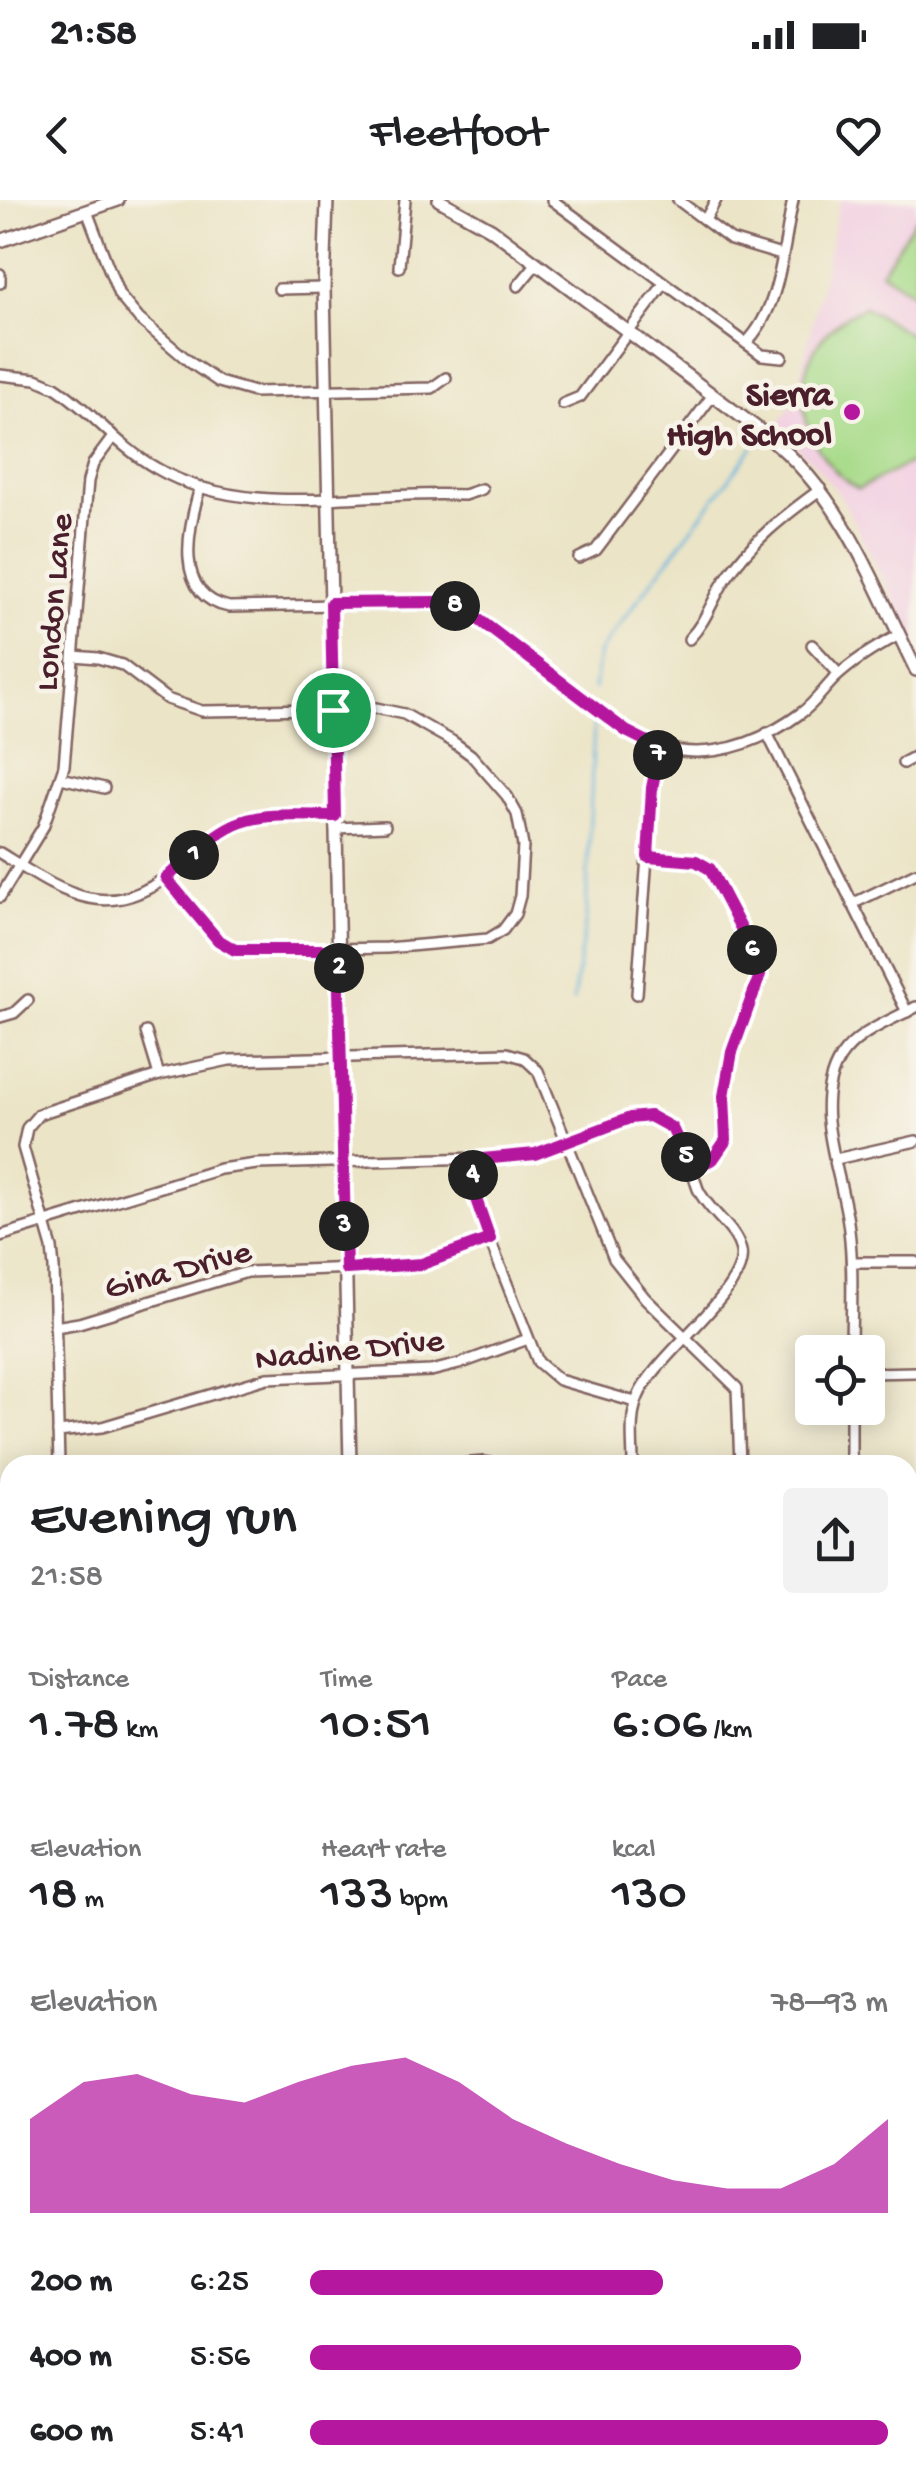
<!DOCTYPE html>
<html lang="en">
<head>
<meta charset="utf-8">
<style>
  :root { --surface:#fff; --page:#f2f2f2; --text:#202124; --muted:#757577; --accent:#b5179e }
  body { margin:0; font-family:"Gochi Hand",sans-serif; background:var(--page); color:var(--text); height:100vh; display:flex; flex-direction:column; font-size:38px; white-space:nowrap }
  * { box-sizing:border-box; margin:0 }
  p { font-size:32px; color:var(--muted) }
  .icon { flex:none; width:55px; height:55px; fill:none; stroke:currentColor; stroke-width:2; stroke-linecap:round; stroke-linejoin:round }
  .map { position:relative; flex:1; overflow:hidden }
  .drawer { position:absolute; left:0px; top:1255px; width:918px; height:1035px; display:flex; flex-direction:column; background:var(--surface); border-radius:30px 30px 0 0; box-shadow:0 5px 25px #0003 }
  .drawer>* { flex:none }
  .buttons { position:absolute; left:795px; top:1135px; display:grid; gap:20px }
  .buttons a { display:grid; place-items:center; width:90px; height:90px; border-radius:10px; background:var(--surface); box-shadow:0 5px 25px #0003; font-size:50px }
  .pin { position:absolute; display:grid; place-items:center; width:85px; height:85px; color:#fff; margin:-42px; border:5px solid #fff; border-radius:50%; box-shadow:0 2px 10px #0007 }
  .km { position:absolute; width:50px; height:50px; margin:-25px; border-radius:50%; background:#222; color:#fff; font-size:28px; line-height:50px; text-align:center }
  .round { display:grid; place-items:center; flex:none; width:105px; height:105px; border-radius:10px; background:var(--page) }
  .summary { display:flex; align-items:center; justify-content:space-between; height:170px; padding:0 30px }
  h1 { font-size:55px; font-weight:600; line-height:75px }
  .figures { display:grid; grid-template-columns:repeat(3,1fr); gap:15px; height:170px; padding:10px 30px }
  .figures div { display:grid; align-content:center }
  .figures b { font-size:50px; font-weight:600 }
  .figures small { font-size:28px; font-weight:400 }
  .figures p { font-size:28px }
  .chart { height:280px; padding:20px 30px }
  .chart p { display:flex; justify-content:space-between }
  .chart svg { width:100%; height:180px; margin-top:10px; fill:var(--accent); opacity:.7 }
  ul { padding:0 30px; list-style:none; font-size:32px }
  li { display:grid; grid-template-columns:160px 120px 1fr; align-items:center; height:75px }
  li i { height:25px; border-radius:12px; background:var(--accent) }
  .status { display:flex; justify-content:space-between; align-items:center; height:70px; padding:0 50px; background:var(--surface); direction:ltr }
  .status svg { height:28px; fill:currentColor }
  header { display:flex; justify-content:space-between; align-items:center; height:130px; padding:0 30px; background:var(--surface); font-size:45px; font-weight:600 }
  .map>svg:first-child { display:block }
  .built { fill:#f2cfe2 }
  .green { fill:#a9dc8b; stroke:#7a7e5b; stroke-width:2.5 }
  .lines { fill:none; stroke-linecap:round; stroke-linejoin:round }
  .stream { stroke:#64b4df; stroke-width:2.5 }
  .minor-casing { stroke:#826461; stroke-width:14 }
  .major-casing { stroke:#826461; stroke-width:16 }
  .minor { stroke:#fff; stroke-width:9 }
  .major { stroke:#fff; stroke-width:11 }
  .route-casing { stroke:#fff; stroke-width:20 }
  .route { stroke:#b5179e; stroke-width:12 }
  .poi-dot { fill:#b5179e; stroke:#f7f3e8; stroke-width:4 }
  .labels { text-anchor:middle; stroke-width:9; stroke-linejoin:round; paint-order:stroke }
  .poi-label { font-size:35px; font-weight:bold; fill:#4a1f2b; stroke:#f7f3e8; text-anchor:end }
  .street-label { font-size:35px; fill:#4a1f2b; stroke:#f7f3e8 }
</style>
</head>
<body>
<div class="status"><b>21:58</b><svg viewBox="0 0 49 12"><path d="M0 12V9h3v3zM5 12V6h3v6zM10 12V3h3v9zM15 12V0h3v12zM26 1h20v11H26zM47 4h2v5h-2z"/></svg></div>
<header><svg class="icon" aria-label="back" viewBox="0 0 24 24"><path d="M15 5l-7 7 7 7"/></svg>Fleetfoot<svg class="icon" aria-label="heart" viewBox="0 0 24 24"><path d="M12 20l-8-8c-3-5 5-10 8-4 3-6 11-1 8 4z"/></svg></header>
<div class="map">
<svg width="916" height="2290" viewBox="0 0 916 2290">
  <rect width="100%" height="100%" fill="#f7f3e8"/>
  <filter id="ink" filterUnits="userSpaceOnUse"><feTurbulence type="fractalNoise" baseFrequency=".01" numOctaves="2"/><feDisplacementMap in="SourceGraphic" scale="20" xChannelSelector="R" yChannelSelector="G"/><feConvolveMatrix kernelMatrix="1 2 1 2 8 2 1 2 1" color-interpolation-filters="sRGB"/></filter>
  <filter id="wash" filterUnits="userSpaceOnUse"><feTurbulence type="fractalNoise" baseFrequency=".0048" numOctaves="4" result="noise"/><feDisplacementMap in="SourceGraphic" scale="40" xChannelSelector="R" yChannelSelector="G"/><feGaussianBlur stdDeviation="2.25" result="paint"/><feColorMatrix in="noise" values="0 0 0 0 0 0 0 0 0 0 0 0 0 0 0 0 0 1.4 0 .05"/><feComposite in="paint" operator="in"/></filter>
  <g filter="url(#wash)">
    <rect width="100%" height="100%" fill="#ebe4c6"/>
    <g class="built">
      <path d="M840,0H916V443L840,295L812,261L775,228L795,201Z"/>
      <path d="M733,2280H879L881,2290H742Z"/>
    </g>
    <g class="green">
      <path d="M916,18V95L881,72Z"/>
      <path d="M865,107L916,138V260L858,289C786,244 781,141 865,107Z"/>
    </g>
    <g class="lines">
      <g class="stream">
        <path d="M594,489L599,452L753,247"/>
        <path d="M573,801L586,718L594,522"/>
        <path d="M0,1446H10"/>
        <path d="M908,1977L915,1982"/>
      </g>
    </g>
  </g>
  <g filter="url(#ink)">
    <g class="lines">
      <g class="minor-casing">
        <g id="minor">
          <path d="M552,0L762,155L782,157"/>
          <path d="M678,0L731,40L781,55"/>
          <path d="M87,11L119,95L139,119L191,163L219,182L254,192L432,188L446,178"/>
          <path d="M705,20L716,0"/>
          <path d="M399,67L405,0"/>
          <path d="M0,74V83"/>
          <path d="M518,86L537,63"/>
          <path d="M279,89L324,88"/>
          <path d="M746,143C781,108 783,46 793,0"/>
          <path d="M0,175L36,179L55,187C91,210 118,247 156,268C248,322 363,289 464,295L482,289"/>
          <path d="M563,204L580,197L664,84"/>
          <path d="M200,288C188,328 173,396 229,407L447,403L474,416L626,531C685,568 748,552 801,513C814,504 823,490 834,479C853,461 876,447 899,435"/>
          <path d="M579,358L596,350L713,195"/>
          <path d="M689,439C706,422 712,400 725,380C751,341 784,316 821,289"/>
          <path d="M812,445L839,474"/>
          <path d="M74,456L98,458L122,465L167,499L202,511L376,508L404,514L452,541L471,555L507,596L517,614L523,646L520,696L515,714L503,730L488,739L387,748L235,751L219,741L166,678"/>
          <path d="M767,533L907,812"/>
          <path d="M903,563L916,556"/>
          <path d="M61,578L104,588"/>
          <path d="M335,628L385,626"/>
          <path d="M0,653C62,692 107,726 174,671C193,656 213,635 236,625C266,612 303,616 335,616"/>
          <path d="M648,657L687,659L710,669L760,767L759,784L732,852L724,896L726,940L713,959L691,969"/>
          <path d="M0,697L43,627L64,566L88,281L93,264L113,237"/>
          <path d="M852,704L916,673"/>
          <path d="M637,794L652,588L660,548"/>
          <path d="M0,817L14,813L28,800"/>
          <path d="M146,832L159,875"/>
          <path d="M836,959L916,941"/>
          <path d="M472,960L481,1018L538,1162L559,1180L635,1202"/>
          <path d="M0,1036L220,969L257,964L517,957C556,951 623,909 658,918C683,931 689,964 698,989C708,1012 736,1027 741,1051C749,1090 655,1155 638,1197C629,1218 633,1243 633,1265"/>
          <path d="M852,1062H916"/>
          <path d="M55,1127L79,1123L247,1072L410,1066L490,1039"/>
          <path d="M851,1152C851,1112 854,1070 849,1030C844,976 809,908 840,858C857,832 890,821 916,807"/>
          <path d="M868,1173L916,1172"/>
          <path d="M58,1232L102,1227L267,1178L431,1171L459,1164L528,1139"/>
          <path d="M59,1265L54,1068L52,1048L23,947L27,928L39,914L159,875L229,860L507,853L524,858L538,871L614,1059L645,1098L737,1188L740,1265"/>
          <path d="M450,1265L483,1262L505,1265"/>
          <path d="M851,1265V1208"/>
          <path d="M908,1285H916"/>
          <path d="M0,1535H10"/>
          <path d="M908,1786L916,1792"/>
          <path d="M0,1822L10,1823"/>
          <path d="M908,1897L916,1885"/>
          <path d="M908,1909L916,1915"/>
          <path d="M0,1921L10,1922"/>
          <path d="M0,2014L10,2015"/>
          <path d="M0,2105L10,2106"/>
          <path d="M0,2235L10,2225"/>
          <path d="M0,2253L10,2264"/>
          <path d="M23,2280L25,2290"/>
          <path d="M145,2290L146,2280"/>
          <path d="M240,2290L241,2280"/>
          <path d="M329,2290L330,2280"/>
          <path d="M415,2290L416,2280"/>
          <path d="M548,2290L549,2280"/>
          <path d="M632,2290L635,2280"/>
        </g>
      </g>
      <g class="major-casing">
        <g id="major">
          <path d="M327,0L324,88L350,1265"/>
          <path d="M439,0L491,29L770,238C843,297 875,387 916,470"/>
          <path d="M0,41L118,0"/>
          <path d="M908,1446H916"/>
          <path d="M0,1466H10"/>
          <path d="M477,2290L478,2280"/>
          <path d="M491,2290V2280"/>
        </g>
      </g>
      <use href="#minor" class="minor"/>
      <use href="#major" class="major"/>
    </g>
  </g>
  <g class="lines" filter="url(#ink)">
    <g class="route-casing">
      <path id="route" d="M437,402L456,406L474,416L626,531L660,548L652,588L648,657L696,661L710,669L756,757L760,775L732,852L724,896L726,940L713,959L691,969L672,928L650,916L630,918L535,954L472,960L476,999L490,1039L422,1064L346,1069L338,750H235L218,740L166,678C187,660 209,637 234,625C265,611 302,616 335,616L331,403Z"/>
    </g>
    <use href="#route" class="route"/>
  </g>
  <circle class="poi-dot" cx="852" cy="212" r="10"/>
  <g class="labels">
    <g class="poi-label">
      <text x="832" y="204">Sierra<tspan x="832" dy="40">High School</tspan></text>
    </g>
    <g class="street-label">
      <text transform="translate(51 402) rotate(-85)" y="12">London Lane</text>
      <text transform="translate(177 1067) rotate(-15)" y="12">Gina Drive</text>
      <text transform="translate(349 1147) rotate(-6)" y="12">Nadine Drive</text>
    </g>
  </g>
</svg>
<div class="buttons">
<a><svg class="icon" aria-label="locate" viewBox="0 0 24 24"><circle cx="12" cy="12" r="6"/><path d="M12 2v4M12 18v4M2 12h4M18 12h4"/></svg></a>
</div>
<div class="pin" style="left:333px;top:510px;background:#1e9e55"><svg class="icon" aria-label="arrive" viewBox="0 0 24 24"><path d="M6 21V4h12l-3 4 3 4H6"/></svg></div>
<b class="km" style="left:194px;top:655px">1</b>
<b class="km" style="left:339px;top:768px">2</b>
<b class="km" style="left:344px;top:1026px">3</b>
<b class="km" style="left:473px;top:975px">4</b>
<b class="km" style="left:686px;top:957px">5</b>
<b class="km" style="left:752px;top:750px">6</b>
<b class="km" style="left:658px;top:555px">7</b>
<b class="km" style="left:455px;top:406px">8</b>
<section class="drawer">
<div class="summary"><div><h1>Evening run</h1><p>21:58</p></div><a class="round"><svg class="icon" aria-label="share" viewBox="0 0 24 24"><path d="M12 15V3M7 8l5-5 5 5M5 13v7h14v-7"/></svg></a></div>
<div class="figures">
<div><p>Distance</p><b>1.78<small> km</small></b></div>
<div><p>Time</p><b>10:51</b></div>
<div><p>Pace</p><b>6:06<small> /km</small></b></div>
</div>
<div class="figures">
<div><p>Elevation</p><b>18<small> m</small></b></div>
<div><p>Heart rate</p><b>133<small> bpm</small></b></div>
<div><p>kcal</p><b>130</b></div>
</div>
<div class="chart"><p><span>Elevation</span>78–93 m</p>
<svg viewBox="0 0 160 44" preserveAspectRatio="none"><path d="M0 44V21L10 12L20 10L30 15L40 17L50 12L60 8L70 6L80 12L90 21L100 27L110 32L120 36L130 38L140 38L150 32L160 21V44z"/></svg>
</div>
<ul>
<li><b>200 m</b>6:25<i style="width:61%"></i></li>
<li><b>400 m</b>5:56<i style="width:85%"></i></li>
<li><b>600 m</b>5:41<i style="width:100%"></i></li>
</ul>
</section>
</div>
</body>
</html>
